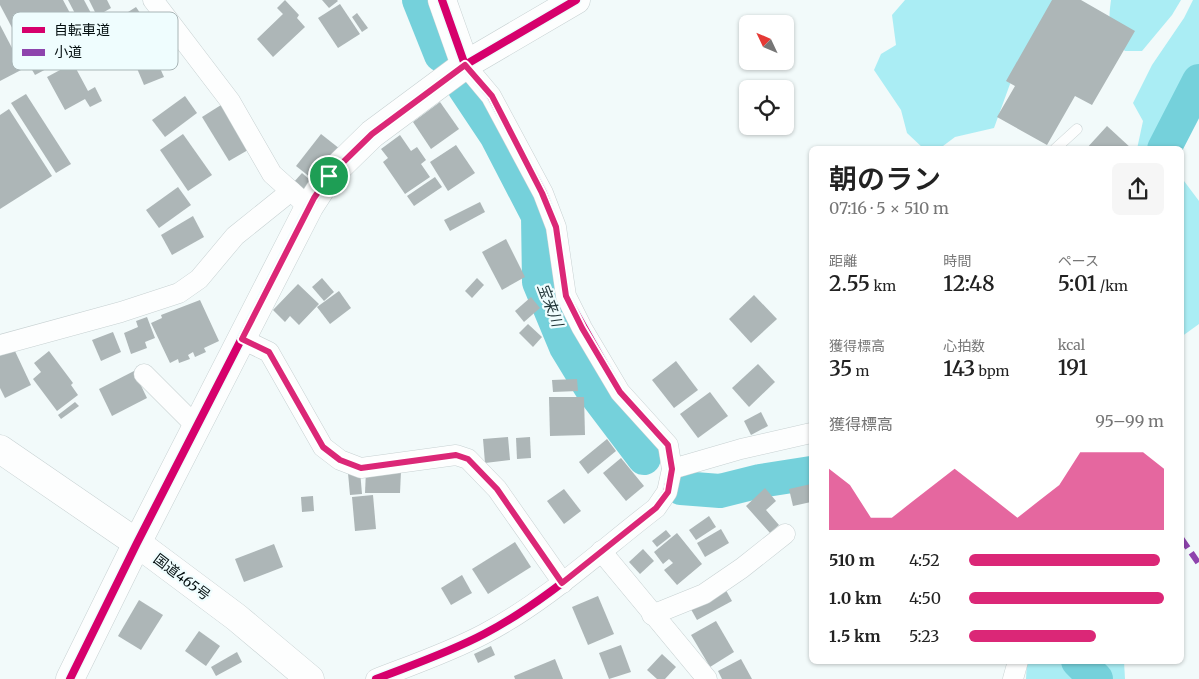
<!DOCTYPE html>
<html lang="ja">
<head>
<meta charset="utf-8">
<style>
  :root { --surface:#fff; --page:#f6f6f6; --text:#222; --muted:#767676; --accent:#db2777 }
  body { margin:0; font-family:Merriweather,"Noto Sans JP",serif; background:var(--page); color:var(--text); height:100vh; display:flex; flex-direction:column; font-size:19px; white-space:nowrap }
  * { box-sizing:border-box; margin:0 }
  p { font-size:16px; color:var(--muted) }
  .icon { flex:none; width:28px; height:28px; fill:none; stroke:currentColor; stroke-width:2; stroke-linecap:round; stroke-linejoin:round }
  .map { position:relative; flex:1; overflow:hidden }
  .panel { position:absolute; left:809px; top:146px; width:375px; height:518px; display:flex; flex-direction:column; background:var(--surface); border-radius:8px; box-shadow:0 1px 4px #0004 }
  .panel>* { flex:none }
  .needle { width:32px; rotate:314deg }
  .controls { position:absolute; left:739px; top:15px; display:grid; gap:10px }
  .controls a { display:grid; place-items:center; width:55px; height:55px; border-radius:8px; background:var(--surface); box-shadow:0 1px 4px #0004; font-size:25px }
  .pin { position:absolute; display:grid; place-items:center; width:42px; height:42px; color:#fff; margin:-21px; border:2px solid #fff; border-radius:50%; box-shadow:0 1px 5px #0007 }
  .round { display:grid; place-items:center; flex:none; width:52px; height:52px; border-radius:8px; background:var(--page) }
  .summary { display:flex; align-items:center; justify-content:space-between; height:85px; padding:0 20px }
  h1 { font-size:28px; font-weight:600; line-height:38px }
  .stats { display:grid; grid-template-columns:repeat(3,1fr); gap:8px; height:85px; padding:5px 20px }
  .stats div { display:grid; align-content:center }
  .stats b { font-size:21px; font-weight:600 }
  .stats small { font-size:14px; font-weight:400 }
  .stats p { font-size:14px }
  .chart { height:140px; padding:10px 20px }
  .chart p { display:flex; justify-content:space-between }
  .chart svg { width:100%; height:90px; margin-top:5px; fill:var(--accent); opacity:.7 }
  ul { padding:0 20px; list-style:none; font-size:16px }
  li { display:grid; grid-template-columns:80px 60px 1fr; align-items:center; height:38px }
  li i { height:12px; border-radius:6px; background:var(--accent) }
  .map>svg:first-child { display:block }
  .green { fill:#aaedf4 }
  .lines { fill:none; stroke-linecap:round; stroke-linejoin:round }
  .river { stroke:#75d1db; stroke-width:34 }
  .building { fill:#adb6b7 }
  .lane-casing { stroke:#c7d1d2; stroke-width:11 }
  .street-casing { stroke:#c7d1d2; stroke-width:21 }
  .secondary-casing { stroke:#c7d1d2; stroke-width:29 }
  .highway-casing { stroke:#c7d1d2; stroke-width:29 }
  .lane { stroke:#fdfefe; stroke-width:10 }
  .street { stroke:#fdfefe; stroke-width:20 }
  .secondary { stroke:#fdfefe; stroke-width:28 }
  .highway { stroke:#fdfefe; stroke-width:28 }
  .quiet { stroke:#8e44ad; stroke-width:6; stroke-dasharray:12 6; stroke-linecap:butt }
  .cycleway-casing { stroke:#effdfe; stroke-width:11 }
  .cycleway { stroke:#d6006c; stroke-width:8 }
  .route-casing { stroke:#fff; stroke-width:10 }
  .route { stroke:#db2777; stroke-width:6 }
  .labels { text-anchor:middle; stroke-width:4.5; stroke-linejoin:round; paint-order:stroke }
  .street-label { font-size:14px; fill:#030e0f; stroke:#effdfe }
  .water-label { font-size:15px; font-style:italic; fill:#1d3235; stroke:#effdfe }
  .key { fill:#effdfe; stroke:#a8b5b6; stroke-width:1 }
  .key-label { font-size:14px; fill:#030e0f }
</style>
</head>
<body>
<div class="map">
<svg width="1199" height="679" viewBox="0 0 1199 679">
  <rect width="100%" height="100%" fill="#f2fafa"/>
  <g class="green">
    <path d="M905,0H1063L1024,56L1010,84L994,128L955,137L939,149H924L907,133L901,110L874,70L881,54L896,45L892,15Z"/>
    <path d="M1111,0H1181L1172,15L1142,51H1125C1108,37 1108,22 1111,0Z"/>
    <path d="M1193,0H1199V93L1181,126L1179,149H1137L1143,121L1133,103L1152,65L1184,18Z"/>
    <path d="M1181,177L1199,201V324L1181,337Z"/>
    <path d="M1027,661H1124L1125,679H1026Z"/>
  </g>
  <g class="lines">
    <g class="river">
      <path d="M419,0L441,55"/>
      <path d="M464,87L496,135L538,216L539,282L566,347L591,388L644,458"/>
      <path d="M1164,149L1199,81"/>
      <path d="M681,488L720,491L760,481L811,473"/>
      <path d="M1078,661L1096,679"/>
    </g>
  </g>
  <g class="building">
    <path d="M0,0H63L78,28L27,56L0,5Z"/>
    <path d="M68,0H84L93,17L80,23Z"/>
    <path d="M89,0H107L111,8L97,16Z"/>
    <path d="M285,0L299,15L297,18L305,27L273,57L257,39L283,14L277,8Z"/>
    <path d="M322,0H337L338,1L329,8Z"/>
    <path d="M1052,0H1081L1135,31L1092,105L1075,96L1047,145L997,117L1015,86L1006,81Z"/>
    <path d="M340,4L360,34L338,48L318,18Z"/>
    <path d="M136,7L157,38L133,54L115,27L120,24L117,19Z"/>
    <path d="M357,13L368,28L362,32L352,17Z"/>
    <path d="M0,25L23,69L0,81Z"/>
    <path d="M75,45L78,52L35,75L31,68Z"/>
    <path d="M155,57L164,77L144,85L136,66Z"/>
    <path d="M73,63L88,91L95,87L102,101L90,107L85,99L65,110L47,77Z"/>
    <path d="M26,94L71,164L56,173L11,103Z"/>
    <path d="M185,96L197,113L165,137L152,120Z"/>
    <path d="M440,102L459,129L431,149L413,122Z"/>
    <path d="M221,105L248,150L229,161L202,117Z"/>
    <path d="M9,109L52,176L0,209V115Z"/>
    <path d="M1107,126L1132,149H1086Z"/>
    <path d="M183,134L212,175L188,191L160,150Z"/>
    <path d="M321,134L340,149L315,181L296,166Z"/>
    <path d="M400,135L411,151L417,147L426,160L421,164L430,177L405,194L383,162L388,158L381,149Z"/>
    <path d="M456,145L475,173L448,191L430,162Z"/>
    <path d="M302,173L316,185L307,194L293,183Z"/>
    <path d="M435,177L442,187L414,206L407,196Z"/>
    <path d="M178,187L191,205L159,228L146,210Z"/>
    <path d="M480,202L485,212L450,231L444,220Z"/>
    <path d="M193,216L204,237L172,255L161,235Z"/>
    <path d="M506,239L525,277L502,290L482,252Z"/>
    <path d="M322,278L334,292L324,301L312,287Z"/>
    <path d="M477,278L484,285L472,298L465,291Z"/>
    <path d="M298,284L319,304L299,325L290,316L285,322L273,310Z"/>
    <path d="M339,291L351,308L330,324L317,307Z"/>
    <path d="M754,295L777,319L751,343L729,319Z"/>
    <path d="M531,297L540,308L524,322L515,311Z"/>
    <path d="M200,300L219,341L204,348L206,352L195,357L193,352L188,355L190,359L179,363L178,359L170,363L151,323L162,318L161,315Z"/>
    <path d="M147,317L155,338L145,342L147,348L131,354L124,333L138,327L136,321Z"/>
    <path d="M528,324L542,337L533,347L519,333Z"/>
    <path d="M113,332L121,352L101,361L92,340Z"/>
    <path d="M14,349L31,385L5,398L0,388V356Z"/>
    <path d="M49,351L73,383L71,385L78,395L57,411L33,379L41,372L34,363Z"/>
    <path d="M676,361L698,390L674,408L652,380Z"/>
    <path d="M758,364L775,382L749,407L732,388Z"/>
    <path d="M134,371L147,398L112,416L99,389Z"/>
    <path d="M577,379L578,391L553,392L552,380Z"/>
    <path d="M710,392L728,416L698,438L680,414Z"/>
    <path d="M549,397H584L585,435L550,436Z"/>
    <path d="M75,402L79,406L61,419L58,415Z"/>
    <path d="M761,412L768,426L751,435L744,421Z"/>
    <path d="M508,437L510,460L485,463L483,439Z"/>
    <path d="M530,437L531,458L517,459L516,438Z"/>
    <path d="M607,439L616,451L588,474L579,462Z"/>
    <path d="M621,458L644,486L626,501L603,473Z"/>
    <path d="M366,470L401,471L400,493H365Z"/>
    <path d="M360,471L362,494L350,495L348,473Z"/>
    <path d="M811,484V502L793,506L789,489Z"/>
    <path d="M765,488L776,501L766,510L779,525L770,533L746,506Z"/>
    <path d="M564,489L581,511L564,524L547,501Z"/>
    <path d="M373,495L376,529L355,531L352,497Z"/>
    <path d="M313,496L314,511L302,512L301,497Z"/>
    <path d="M709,516L716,527L696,540L689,530Z"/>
    <path d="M721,529L729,543L705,557L697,543Z"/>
    <path d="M666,530L671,536L657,547L652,541Z"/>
    <path d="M677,533L702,564L677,585L664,570L673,563L669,559L663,564L654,552Z"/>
    <path d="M515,542L531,567L488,594L472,569Z"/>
    <path d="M274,544L283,567L244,582L235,559Z"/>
    <path d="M643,549L654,561L640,574L629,562Z"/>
    <path d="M462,575L472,593L451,605L441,588Z"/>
    <path d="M723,585L732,601L697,620L688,604Z"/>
    <path d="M598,596L614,634L588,645L572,607Z"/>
    <path d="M139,600L163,615L141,650L118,636Z"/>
    <path d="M716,621L734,652L710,667L691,635Z"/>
    <path d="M199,631L220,646L206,666L185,651Z"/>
    <path d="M621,645L631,672L609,679L599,653Z"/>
    <path d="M491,646L495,655L478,663L474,654Z"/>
    <path d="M237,652L242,662L216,676L211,667Z"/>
    <path d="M662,654L676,667L665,679H657L647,670Z"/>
    <path d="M555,659L563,679H515L514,676Z"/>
    <path d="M741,659L752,679H722L718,671Z"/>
  </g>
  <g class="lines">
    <g class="lane-casing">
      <path id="lane" d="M1055,149L1077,129"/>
    </g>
    <g class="street-casing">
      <g id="street">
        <path d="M153,0L230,101L272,174L301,200"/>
        <path d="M242,339L269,352L323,447L340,460L361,468L456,455L468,459L497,489L563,583"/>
        <path d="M0,345L121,312L179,293L199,279L235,236L291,191"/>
        <path d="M144,374L197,427"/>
        <path d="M672,469L741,449L811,433"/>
        <path d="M601,551L707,679"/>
        <path d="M652,615L704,594L742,568L785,534"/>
        <path d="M376,679C412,665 450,652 484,634C547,601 600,551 656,508L667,492L672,469L668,445L620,392L582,328L566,296L556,227L543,193L491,96L465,65"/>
        <path d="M1013,679L1018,661"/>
      </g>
    </g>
    <g class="secondary-casing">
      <g id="secondary">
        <path d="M442,0L465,65"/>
        <path d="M70,679L137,543L309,207L329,176L372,134L465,65L576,0"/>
      </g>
    </g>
    <g class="highway-casing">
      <path id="highway" d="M0,449L137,543L236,617L310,679"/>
    </g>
    <use href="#lane" class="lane"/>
    <use href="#street" class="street"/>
    <use href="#secondary" class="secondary"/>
    <use href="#highway" class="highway"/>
    <path class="quiet" d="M1181,538L1199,564"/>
    <g class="cycleway-casing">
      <g id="cycleway">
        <path d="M70,679L137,543L309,207L329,176L372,134L465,65L576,0"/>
        <path d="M376,679C412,665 450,652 484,634C547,601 600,551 656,508L667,492L672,469L668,445L620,392L566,296L556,227L543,193L491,96L465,65L442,0"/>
      </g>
    </g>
    <use href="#cycleway" class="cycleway"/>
  </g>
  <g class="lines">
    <g class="route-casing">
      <path id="route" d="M465,65L492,96L542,193L556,227L566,296L582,328L620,392L668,445L672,469L668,492L656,508L562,583L497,489L468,459L456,455L361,468L340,460L323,447L269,352L242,339L314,198L329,176L372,134Z"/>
    </g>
    <use href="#route" class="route"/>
  </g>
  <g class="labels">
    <g class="street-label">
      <text transform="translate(182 577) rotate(37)" y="5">国道465号</text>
    </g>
    <g class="water-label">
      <text transform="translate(550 305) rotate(69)" y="5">宝来川</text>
    </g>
  </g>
  <rect x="12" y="12" width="166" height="58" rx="8" class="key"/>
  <rect x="22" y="27" width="23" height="6" fill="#d6006c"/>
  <rect x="22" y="49" width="23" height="7" fill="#8e44ad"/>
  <g class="key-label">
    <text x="54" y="35">自転車道</text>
    <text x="54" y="57">小道</text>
  </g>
</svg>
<div class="controls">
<a><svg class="needle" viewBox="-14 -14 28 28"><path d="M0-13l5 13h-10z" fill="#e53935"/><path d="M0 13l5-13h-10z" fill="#767676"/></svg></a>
<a><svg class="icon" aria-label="locate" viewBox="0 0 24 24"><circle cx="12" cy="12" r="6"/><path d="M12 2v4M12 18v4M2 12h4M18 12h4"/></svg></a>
</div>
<div class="pin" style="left:329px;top:176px;background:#1e9e55"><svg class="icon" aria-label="arrive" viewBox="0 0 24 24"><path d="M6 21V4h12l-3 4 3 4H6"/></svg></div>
<section class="panel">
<div class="summary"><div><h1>朝のラン</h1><p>07:16 · 5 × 510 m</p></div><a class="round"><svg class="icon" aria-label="share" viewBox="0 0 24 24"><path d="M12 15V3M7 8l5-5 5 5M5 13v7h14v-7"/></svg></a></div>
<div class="stats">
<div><p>距離</p><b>2.55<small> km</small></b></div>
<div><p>時間</p><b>12:48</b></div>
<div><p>ペース</p><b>5:01<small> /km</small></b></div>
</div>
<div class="stats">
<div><p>獲得標高</p><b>35<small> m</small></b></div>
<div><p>心拍数</p><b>143<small> bpm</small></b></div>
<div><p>kcal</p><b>191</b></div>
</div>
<div class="chart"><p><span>獲得標高</span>95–99 m</p>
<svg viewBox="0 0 160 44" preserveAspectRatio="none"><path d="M0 44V14L10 22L20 38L30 38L40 30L50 22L60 14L70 22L80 30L90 38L100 30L110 22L120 6L130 6L140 6L150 6L160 14V44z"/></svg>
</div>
<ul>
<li><b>510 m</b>4:52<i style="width:98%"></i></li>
<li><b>1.0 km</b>4:50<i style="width:100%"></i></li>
<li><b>1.5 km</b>5:23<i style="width:65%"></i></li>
</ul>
</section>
</div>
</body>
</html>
